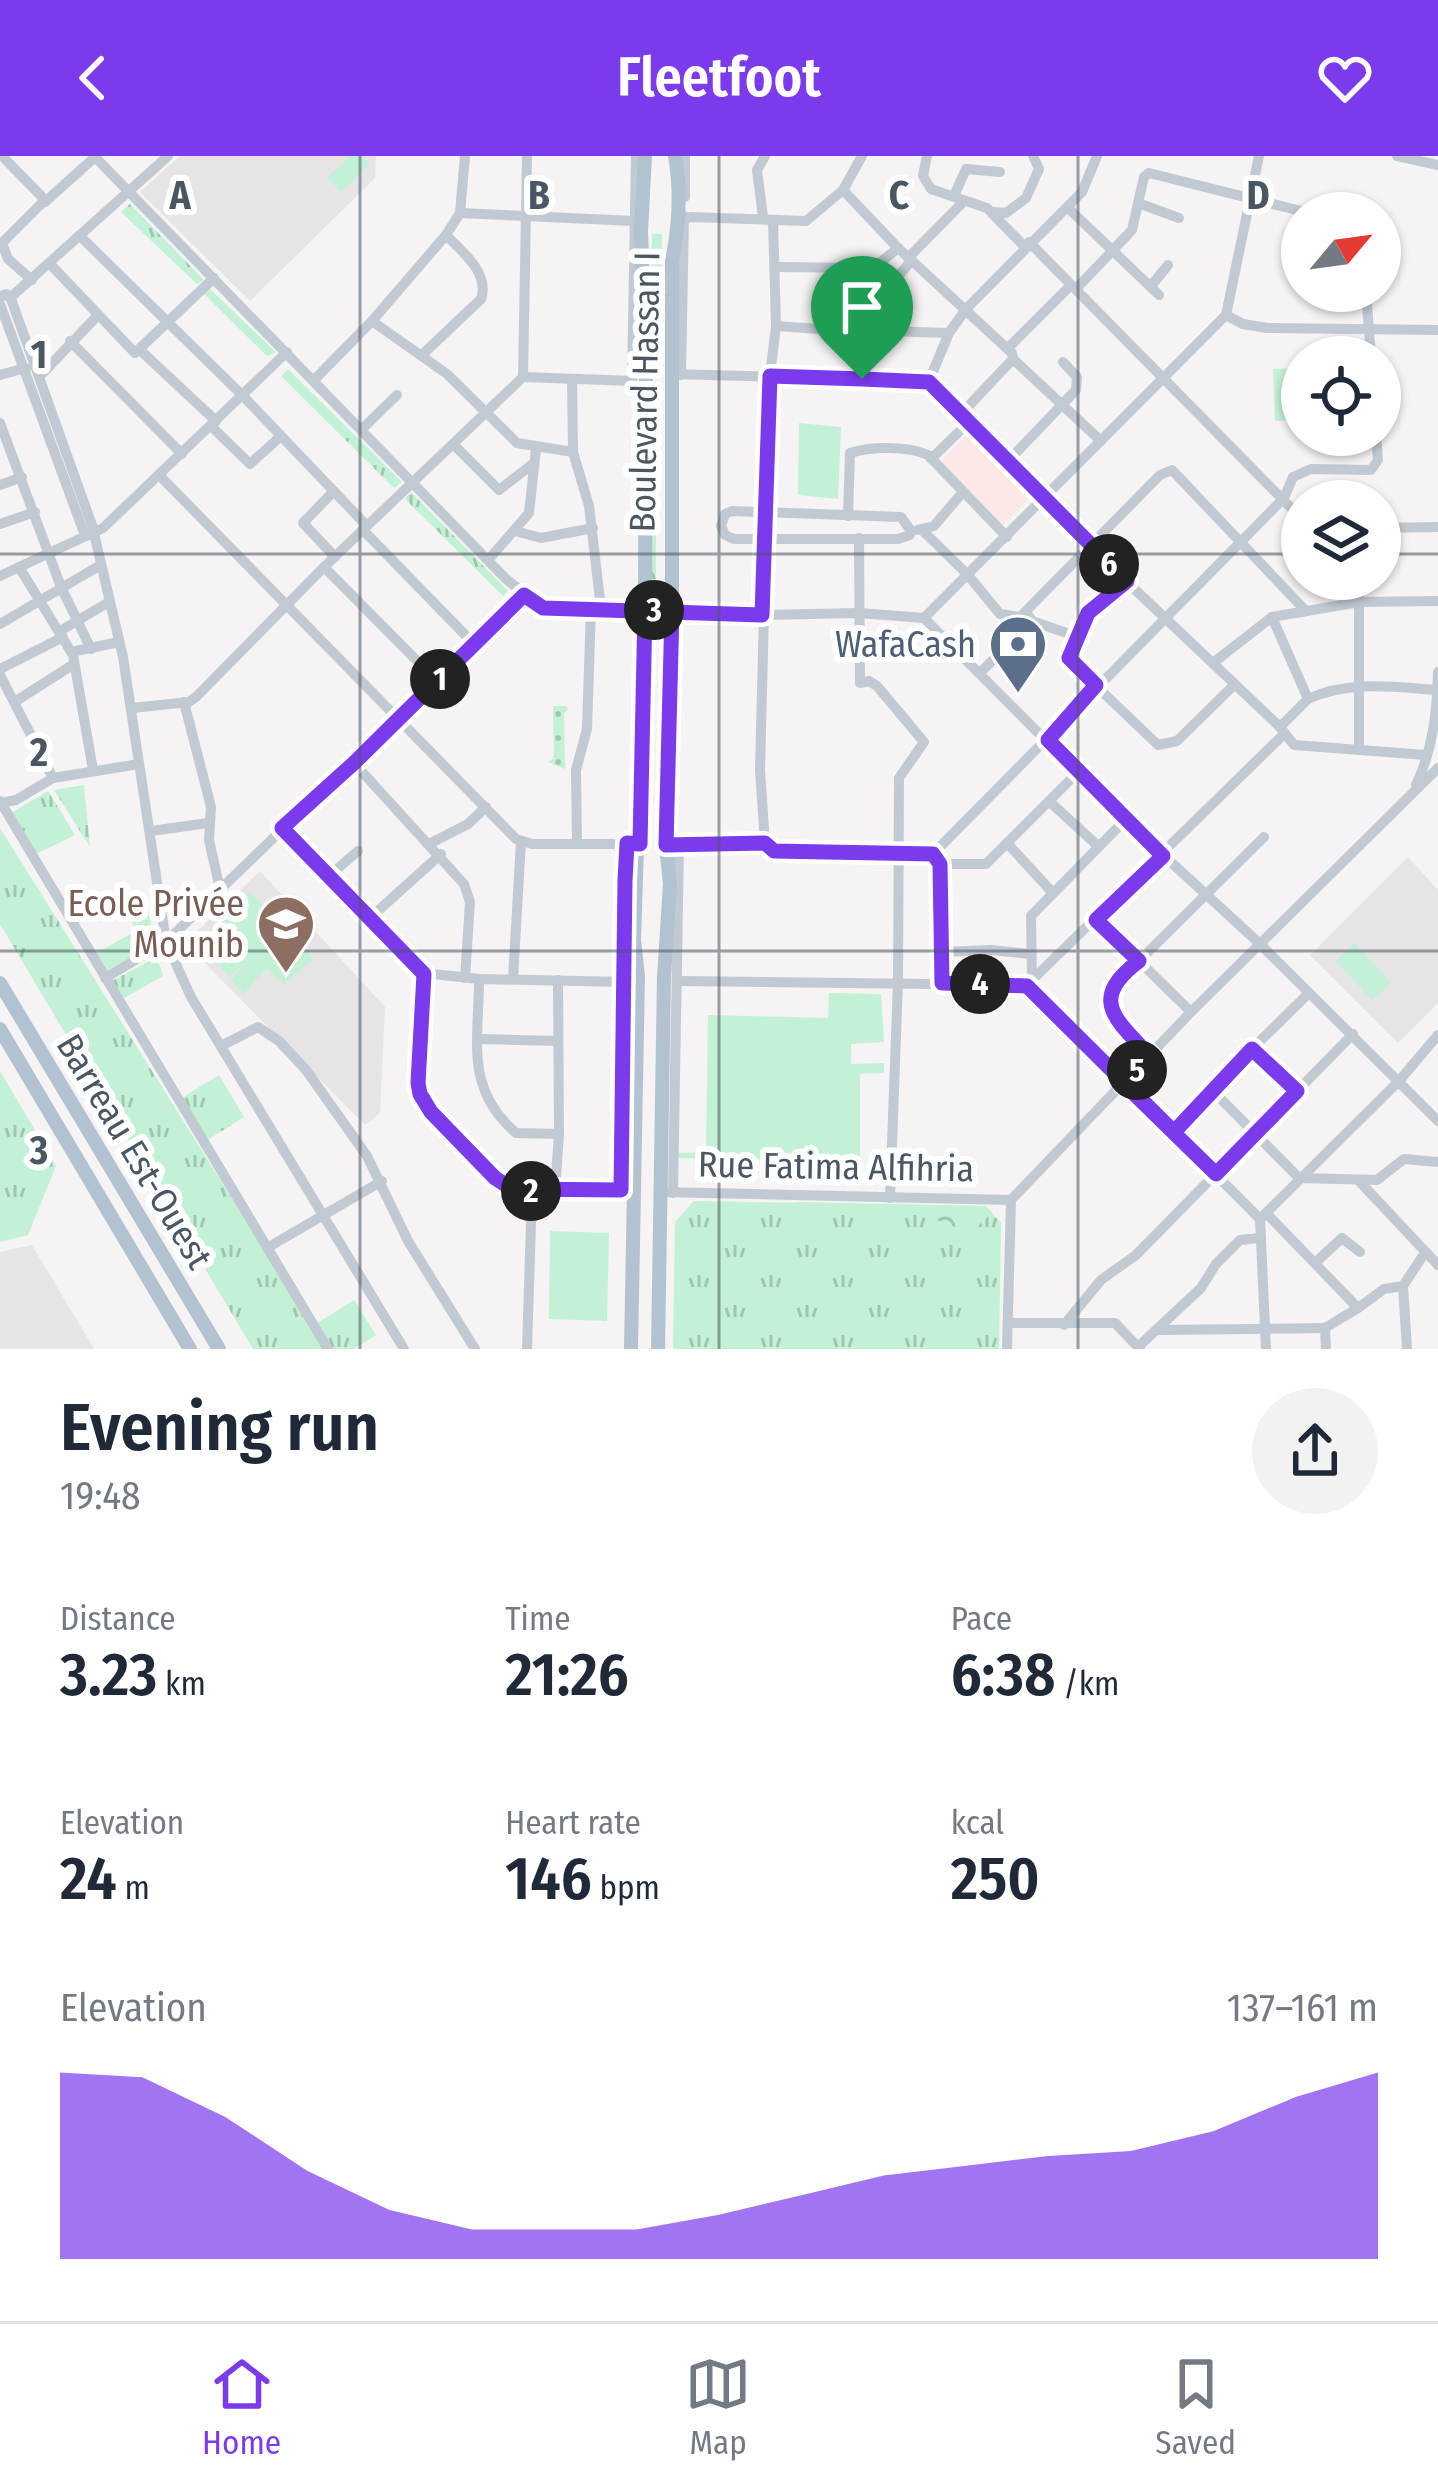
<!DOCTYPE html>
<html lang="en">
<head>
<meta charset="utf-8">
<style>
  :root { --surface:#fff; --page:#f2f2f3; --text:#1f2937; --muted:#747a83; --line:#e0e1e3; --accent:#7c3aed }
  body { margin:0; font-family:"Fira Sans Condensed",sans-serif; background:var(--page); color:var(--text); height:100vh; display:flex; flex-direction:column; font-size:45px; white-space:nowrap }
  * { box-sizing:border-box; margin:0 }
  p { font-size:39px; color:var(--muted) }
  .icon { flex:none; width:66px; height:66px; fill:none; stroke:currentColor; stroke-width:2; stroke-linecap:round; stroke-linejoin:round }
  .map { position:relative; height:1193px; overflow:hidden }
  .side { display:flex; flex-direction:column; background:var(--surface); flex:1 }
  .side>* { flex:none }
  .needle { width:78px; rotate:61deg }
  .tools { position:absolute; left:1281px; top:36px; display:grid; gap:24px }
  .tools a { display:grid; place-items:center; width:120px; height:120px; border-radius:50%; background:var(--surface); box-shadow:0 3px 9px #0004; font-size:60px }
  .pin { position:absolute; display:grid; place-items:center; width:102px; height:102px; color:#fff; margin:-123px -51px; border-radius:50% 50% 50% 0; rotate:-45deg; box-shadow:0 0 12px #0007 }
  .pin .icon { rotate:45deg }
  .km { position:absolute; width:60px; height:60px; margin:-30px; border-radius:50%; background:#222; color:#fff; font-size:33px; line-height:60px; text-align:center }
  .round { display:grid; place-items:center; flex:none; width:126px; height:126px; border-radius:63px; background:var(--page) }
  .summary { display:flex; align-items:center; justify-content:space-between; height:204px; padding:0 60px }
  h1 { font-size:66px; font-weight:600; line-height:90px }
  .metrics { display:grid; grid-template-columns:repeat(3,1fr); gap:18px; height:204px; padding:12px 60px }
  .metrics div { display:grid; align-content:center }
  .metrics b { font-size:60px; font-weight:600 }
  .metrics small { font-size:33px; font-weight:400 }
  .metrics p { font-size:33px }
  .chart { height:336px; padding:24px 60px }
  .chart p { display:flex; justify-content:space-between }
  .chart svg { width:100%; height:216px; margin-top:12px; fill:var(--accent); opacity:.7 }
  header { display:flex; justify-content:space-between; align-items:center; height:156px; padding:0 60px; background:var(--accent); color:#fff; font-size:54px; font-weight:600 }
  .tab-bar { display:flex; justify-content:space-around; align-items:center; height:168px; border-top:3px solid var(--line); background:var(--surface); font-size:33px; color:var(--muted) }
  .tab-bar a { display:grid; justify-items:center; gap:6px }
  .tab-bar .selected { color:var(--accent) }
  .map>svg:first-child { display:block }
  .education { fill:#e6e4e5 }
  .medical { fill:#fce8e6 }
  .grass { fill:url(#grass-tufts) }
  .forest { fill:url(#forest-crowns) }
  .garden { fill:url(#garden-dots) }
  .pitch { fill:#c3f1d5 }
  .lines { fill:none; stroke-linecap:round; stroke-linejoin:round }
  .minor { stroke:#c1cad2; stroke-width:10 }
  .major { stroke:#b3c2d1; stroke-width:14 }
  .route-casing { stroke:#fff; stroke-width:24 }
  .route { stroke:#7c3aed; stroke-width:15 }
  .grid { fill:none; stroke:#4a5661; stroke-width:3; stroke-opacity:0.55 }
  .labels { text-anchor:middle; stroke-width:12; stroke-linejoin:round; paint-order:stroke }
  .street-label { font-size:36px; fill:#4a5661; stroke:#fff }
  .service-label { font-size:36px; fill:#4e5e75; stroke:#fff; text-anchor:end }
  .education-label { font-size:36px; fill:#785e54; stroke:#fff; text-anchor:end }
  .grid-label { font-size:39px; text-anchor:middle; font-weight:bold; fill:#4a5661; stroke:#fff; stroke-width:12; stroke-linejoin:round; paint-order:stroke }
</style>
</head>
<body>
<header><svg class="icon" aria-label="back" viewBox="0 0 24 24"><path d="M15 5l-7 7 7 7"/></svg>Fleetfoot<svg class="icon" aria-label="heart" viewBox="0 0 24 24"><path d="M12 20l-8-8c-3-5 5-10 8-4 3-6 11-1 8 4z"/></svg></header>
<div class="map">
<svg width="1438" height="1193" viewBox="0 0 1438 1193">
  <defs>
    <pattern id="grass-tufts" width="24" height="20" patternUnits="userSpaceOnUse" patternTransform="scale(3)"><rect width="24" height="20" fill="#c3f1d5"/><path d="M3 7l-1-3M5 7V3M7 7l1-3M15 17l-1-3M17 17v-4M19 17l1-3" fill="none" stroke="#a0c6b0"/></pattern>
    <pattern id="forest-crowns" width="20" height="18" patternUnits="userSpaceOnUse" patternTransform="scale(3)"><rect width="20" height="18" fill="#c3f1d5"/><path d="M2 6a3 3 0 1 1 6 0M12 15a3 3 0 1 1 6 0" fill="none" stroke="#a0c6b0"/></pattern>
    <pattern id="garden-dots" width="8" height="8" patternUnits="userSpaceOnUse" patternTransform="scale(3)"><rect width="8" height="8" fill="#c3f1d5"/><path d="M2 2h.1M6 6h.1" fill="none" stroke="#a0c6b0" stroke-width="1.8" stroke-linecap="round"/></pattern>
  </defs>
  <rect width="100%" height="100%" fill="#f5f3f3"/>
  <g class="education">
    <path d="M180,0H376L375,22L250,145L140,36Z"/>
    <path d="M1408,701L1438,734V847L1398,887L1310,799Z"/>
    <path d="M260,715L385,851L380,957L365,969L185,787Z"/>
    <path d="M32,1089L94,1193H0V1096Z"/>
  </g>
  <path class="medical" d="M970,276L1032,339L1001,370L939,307Z"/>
  <g class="grass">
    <path d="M130,48L204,124L197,128L121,56Z"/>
    <path d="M210,133L276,196L267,200L204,138Z"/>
    <path d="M288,213L402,326L394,332L281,220Z"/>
    <path d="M411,336L508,435L503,440L405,343Z"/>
    <path d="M84,629L90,691L54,634Z"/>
    <path d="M48,635L75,679L34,699L11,657Z"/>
    <path d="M0,672L326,1193H253L0,768Z"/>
    <path d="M128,755H148L155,787L108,814L96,797L136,775Z"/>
    <path d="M157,801L163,820L119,845L108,827Z"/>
    <path d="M0,915L56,1010L28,1079L0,1086Z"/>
    <path d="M219,919L244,961L206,985L180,943Z"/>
    <path d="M694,1045L986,1050L1001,1067L999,1193H673L675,1066Z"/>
    <path d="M354,1144L376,1179L354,1193H331L316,1168Z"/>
  </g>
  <g class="forest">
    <path d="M652,78H662L658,206H650Z"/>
    <path d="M648,236H656V449H646Z"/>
    <path d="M795,1046L986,1050L992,1057L970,1077L922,1058H807L792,1053Z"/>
  </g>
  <path class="garden" d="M553,550H566L568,554L564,557L565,613L548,606L554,602Z"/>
  <g class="pitch">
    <path d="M350,0H362L370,8L341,36L327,22Z"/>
    <path d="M1302,212V264L1275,265L1273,213Z"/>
    <path d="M799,267L841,271L838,343L798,339Z"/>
    <path d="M250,735L314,803L284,828L267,812L243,838L231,824L255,797L230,821L214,803L237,779L222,762Z"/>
    <path d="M1355,787L1391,827L1372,844L1336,805Z"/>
    <path d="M829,837L881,838L884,886L851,888V908L884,907V917L860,918V1005L678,1002L677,997L706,996L708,859L828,862Z"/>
    <path d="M550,1075L609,1077L607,1165L549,1163Z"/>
  </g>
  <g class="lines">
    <g class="minor">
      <path d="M2,0L45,44L2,87L8,103L32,124"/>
      <path d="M94,0L506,423L543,452L762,459L859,457L924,462"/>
      <path d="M862,0L843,34L898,92L1012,197L1013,203L960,259"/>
      <path d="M927,0L923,20L931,33L987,52L1025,91"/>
      <path d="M1397,0L1438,9"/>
      <path d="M954,40L966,13L1000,16"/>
      <path d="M685,41V0"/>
      <path d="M45,46L95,1"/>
      <path d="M1138,47L1179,62"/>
      <path d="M1067,51L1159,139"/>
      <path d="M993,56L1006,57L1026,42L1039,13L1033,0"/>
      <path d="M460,57L634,65"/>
      <path d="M763,61L757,14L765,0"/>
      <path d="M680,66L690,61L806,65L843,34"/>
      <path d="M81,81L243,240L367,370"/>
      <path d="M1029,86L1302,363"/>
      <path d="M909,101L964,45"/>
      <path d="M50,108L135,197L214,122"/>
      <path d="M775,111L865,112L877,109L898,92"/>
      <path d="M1151,130L1168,109"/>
      <path d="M1076,133L1132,74L1144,21L1149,17L1309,57"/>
      <path d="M1366,135L1371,201"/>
      <path d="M0,141L6,138L11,143L92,369L123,501L166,786L191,841L404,1193"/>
      <path d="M11,141L168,0"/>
      <path d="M0,148L83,374L92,379"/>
      <path d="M1226,159L1243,168L1267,172L1438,174"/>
      <path d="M1226,159L1259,0"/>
      <path d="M372,165L447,218L517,287L573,296"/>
      <path d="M776,170L820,173L821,152L826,142L884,137L912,104"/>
      <path d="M820,173L949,177"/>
      <path d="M70,185L182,298"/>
      <path d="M1009,191L1071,129"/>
      <path d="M140,194L216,265"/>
      <path d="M423,198L481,143C490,118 463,96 446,79L460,57L465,0"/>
      <path d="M1013,203L1101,285"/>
      <path d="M670,218L929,225L1089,390L1280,571L1294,589L1426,599"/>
      <path d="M0,219L26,212"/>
      <path d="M681,219L684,60"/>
      <path d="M39,221L98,159"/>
      <path d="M523,221L633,225"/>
      <path d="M572,223L573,296L589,350L601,452"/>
      <path d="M314,224L372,165L446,79"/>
      <path d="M632,225L636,0"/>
      <path d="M929,225L949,177L966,153L1082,36L1097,0"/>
      <path d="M0,267L61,431L91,493"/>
      <path d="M211,270L250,308L281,280"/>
      <path d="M362,273L397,239"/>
      <path d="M453,288L499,334L534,307"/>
      <path d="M931,303L968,267"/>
      <path d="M1008,305L1076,234L1077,221L1063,206"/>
      <path d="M160,320L516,683L532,688H640"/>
      <path d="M0,329L22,321"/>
      <path d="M334,335L303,367L335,401"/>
      <path d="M732,355L901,361L911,375L910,379L898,383H734L725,379L721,370L725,358Z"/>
      <path d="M848,360L850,297C871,290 908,290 928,299L1007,381"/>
      <path d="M0,368L35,356"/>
      <path d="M1380,372L1438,371"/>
      <path d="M363,374L474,488"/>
      <path d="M917,374L934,370L963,336"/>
      <path d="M922,374L967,418L1000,458L1020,461L1160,319L1172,314L1304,453"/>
      <path d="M515,375L541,382L593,372"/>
      <path d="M859,382L860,527L869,525L877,530L924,586L899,622L898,826L890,1042"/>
      <path d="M489,403L529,357L536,293"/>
      <path d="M19,411L73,499L93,614"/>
      <path d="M324,411L437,525"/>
      <path d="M0,420L103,372L287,196"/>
      <path d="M1360,423L1359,446L1438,445"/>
      <path d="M1272,461L1308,543L1280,571"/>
      <path d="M924,462L1125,664L1259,787L1438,965"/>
      <path d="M924,462L1226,159"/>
      <path d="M1032,465L1078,481L1093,451L1127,425"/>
      <path d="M0,468L99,410"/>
      <path d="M60,475L109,446"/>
      <path d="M1078,481L1071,506L1158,589L1177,585L1234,529"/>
      <path d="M71,496L119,486"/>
      <path d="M1213,507L1272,461L1359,446V594"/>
      <path d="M0,513L63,481"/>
      <path d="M980,517L1032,465L1028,459"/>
      <path d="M0,519L53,622"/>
      <path d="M1308,543C1349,524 1394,531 1437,534"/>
      <path d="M16,545L74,508"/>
      <path d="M184,546L211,651L209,684L220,733"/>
      <path d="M132,552L189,546L197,540L324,411L523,221L527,0"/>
      <path d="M354,607L464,728L470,746L465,822"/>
      <path d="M1416,629C1433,593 1437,556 1438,516"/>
      <path d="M0,645L328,1193"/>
      <path d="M1050,646L1098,690"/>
      <path d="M0,647L16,644L53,622L139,608"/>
      <path d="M282,672L423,817L479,823L624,826"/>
      <path d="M151,675L208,667"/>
      <path d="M431,687L468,668L486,651"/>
      <path d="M765,687L760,614L770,219L776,170L773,65"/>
      <path d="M1007,687L1079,615"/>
      <path d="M577,688L576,614L587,573L591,452"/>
      <path d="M666,689L765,687L774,695L933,698L1284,342L1293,321L1311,313L1371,314L1378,304L1376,279"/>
      <path d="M939,705L942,827"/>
      <path d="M940,708H986L1007,687L1052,736"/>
      <path d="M329,720L358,695"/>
      <path d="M370,762L441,698"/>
      <path d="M1096,764L1139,805L1264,681"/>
      <path d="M942,796L991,794L1030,798"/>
      <path d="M423,817L420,939L431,956L495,1022L512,1033L633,1035"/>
      <path d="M105,822L166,786L524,439"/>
      <path d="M479,823C479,885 464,932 516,977L559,978"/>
      <path d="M513,823L521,685"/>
      <path d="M1032,824L1031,760L1125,664"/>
      <path d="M677,825L1027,829L1284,578"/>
      <path d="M1027,829L1260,1063"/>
      <path d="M479,883L558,885"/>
      <path d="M221,890L258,871L279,885L306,914L367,1000L408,1085L475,1193"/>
      <path d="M1251,893L1297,936"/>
      <path d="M1150,900C1115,863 1088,843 1139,805L1191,856"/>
      <path d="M1211,933L1299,1022L1377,1024L1404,1003L1438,1006"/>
      <path d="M1174,976L1211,933L1309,837"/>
      <path d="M1360,1026L1438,1109"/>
      <path d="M555,1034L559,978L558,824"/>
      <path d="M621,1034L627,687"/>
      <path d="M660,1036L1011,1044"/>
      <path d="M673,1037L679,689"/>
      <path d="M1268,1059L1358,1152L1384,1133L1403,1130"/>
      <path d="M267,1092L382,1025"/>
      <path d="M1316,1106L1342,1082L1360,1096"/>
      <path d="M1008,1167H1115L1140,1193"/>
      <path d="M1064,1169L1101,1124L1136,1099L1353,878"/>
      <path d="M1160,1174L1325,1172"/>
      <path d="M1138,1191L1201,1132L1216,1108L1240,1084L1260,1082"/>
      <path d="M527,1193L532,1035"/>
      <path d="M1007,1193L1011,1044L1191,856L1438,612"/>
      <path d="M1266,1193L1260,1063L1399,925L1438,879"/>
      <path d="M1326,1193L1325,1172L1358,1152"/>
      <path d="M1407,1193L1403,1130L1424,1098"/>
    </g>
    <g class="major">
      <path d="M0,827L219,1193"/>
      <path d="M0,873L190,1193"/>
      <path d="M631,1193L638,820L634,784L645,444L646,204L641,75L645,0"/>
      <path d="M658,1193L664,821L670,728L666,689L672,470V105C679,71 681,34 675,0"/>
    </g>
  </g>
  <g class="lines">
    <g class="route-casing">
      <path id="route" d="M862,223L770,220L762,459L543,452L524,439L354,607L282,672L424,818L418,927L420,938L431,956L495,1022L512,1033L621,1034L625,725L627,687L640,688L645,453L672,454L666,689L765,687L774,695L933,698L940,708L942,827L1027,830L1174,976L1252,893L1297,935L1216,1018L1124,928L1150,900C1115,863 1088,843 1139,805L1096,764L1163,700L1048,584L1096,529L1069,502L1088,457L1127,425L929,226L862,223"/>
    </g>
    <use href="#route" class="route"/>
  </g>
  <path class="grid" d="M360,0V1193M719,0V1193M1078,0V1193M0,398H1302M1380,398H1438M0,795H1438"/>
  <defs>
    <g id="bank-pin" transform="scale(3)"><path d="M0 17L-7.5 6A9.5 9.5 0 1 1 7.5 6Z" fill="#5c6f8a" stroke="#fff"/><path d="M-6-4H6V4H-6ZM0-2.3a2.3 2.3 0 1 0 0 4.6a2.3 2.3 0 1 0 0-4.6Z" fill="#fff"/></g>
    <g id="school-pin" transform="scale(3)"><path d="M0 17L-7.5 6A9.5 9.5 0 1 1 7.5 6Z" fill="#8d6e63" stroke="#fff"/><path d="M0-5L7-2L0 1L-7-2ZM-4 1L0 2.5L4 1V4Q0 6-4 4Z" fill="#fff"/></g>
  </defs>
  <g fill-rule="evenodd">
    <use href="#bank-pin" x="1018" y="488"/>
    <use href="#school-pin" x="286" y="768"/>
  </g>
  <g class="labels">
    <g class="street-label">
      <text transform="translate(644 236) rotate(-89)" y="13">Boulevard Hassan I</text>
      <text transform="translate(135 995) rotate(59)" y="13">Barreau Est-Ouest</text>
      <text transform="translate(836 1010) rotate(1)" y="13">Rue Fatima Alfihria</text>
    </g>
    <g class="service-label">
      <text x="976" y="501">WafaCash</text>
    </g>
    <g class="education-label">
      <text x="244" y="760">Ecole Privée<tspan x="244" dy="41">Mounib</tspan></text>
    </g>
  </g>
  <g class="grid-label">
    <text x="180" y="53">A</text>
    <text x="539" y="53">B</text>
    <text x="899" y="53">C</text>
    <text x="1258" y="53">D</text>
    <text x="39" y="212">1</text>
    <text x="39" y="610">2</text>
    <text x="39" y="1008">3</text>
  </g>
</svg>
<div class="tools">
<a><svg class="needle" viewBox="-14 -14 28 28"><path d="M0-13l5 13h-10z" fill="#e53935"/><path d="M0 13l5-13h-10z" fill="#747a83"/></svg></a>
<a><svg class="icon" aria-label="locate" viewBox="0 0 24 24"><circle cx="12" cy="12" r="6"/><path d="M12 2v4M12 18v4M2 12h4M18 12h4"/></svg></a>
<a><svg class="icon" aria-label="layers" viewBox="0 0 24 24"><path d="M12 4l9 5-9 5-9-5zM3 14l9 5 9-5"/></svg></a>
</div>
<div class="pin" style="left:862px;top:223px;background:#1e9e55"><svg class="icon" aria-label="arrive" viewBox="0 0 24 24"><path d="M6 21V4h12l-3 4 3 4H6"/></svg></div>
<b class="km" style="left:440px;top:523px">1</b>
<b class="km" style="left:531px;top:1035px">2</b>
<b class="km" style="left:654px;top:454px">3</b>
<b class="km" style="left:980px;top:828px">4</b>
<b class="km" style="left:1137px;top:914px">5</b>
<b class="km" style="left:1109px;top:408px">6</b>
</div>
<section class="side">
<div class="summary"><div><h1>Evening run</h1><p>19:48</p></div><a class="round"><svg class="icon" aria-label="share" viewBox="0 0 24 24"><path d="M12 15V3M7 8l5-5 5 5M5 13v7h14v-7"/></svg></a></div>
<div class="metrics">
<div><p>Distance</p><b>3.23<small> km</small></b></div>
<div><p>Time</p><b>21:26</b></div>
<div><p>Pace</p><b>6:38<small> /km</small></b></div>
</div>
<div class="metrics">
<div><p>Elevation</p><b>24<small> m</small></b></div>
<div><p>Heart rate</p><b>146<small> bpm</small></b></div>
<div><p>kcal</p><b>250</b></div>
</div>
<div class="chart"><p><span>Elevation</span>137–161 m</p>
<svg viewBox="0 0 160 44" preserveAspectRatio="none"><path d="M0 44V6L10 7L20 15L30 26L40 34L50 38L60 38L70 38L80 35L90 31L100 27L110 25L120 23L130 22L140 18L150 11L160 6V44z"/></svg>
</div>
</section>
<nav class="tab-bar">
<a class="selected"><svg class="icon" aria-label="home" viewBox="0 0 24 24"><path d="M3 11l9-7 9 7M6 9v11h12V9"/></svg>Home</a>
<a><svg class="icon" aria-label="map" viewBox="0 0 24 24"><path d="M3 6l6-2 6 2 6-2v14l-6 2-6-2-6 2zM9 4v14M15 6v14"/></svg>Map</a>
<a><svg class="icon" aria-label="saved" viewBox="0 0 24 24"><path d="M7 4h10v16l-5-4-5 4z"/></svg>Saved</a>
</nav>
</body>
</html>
